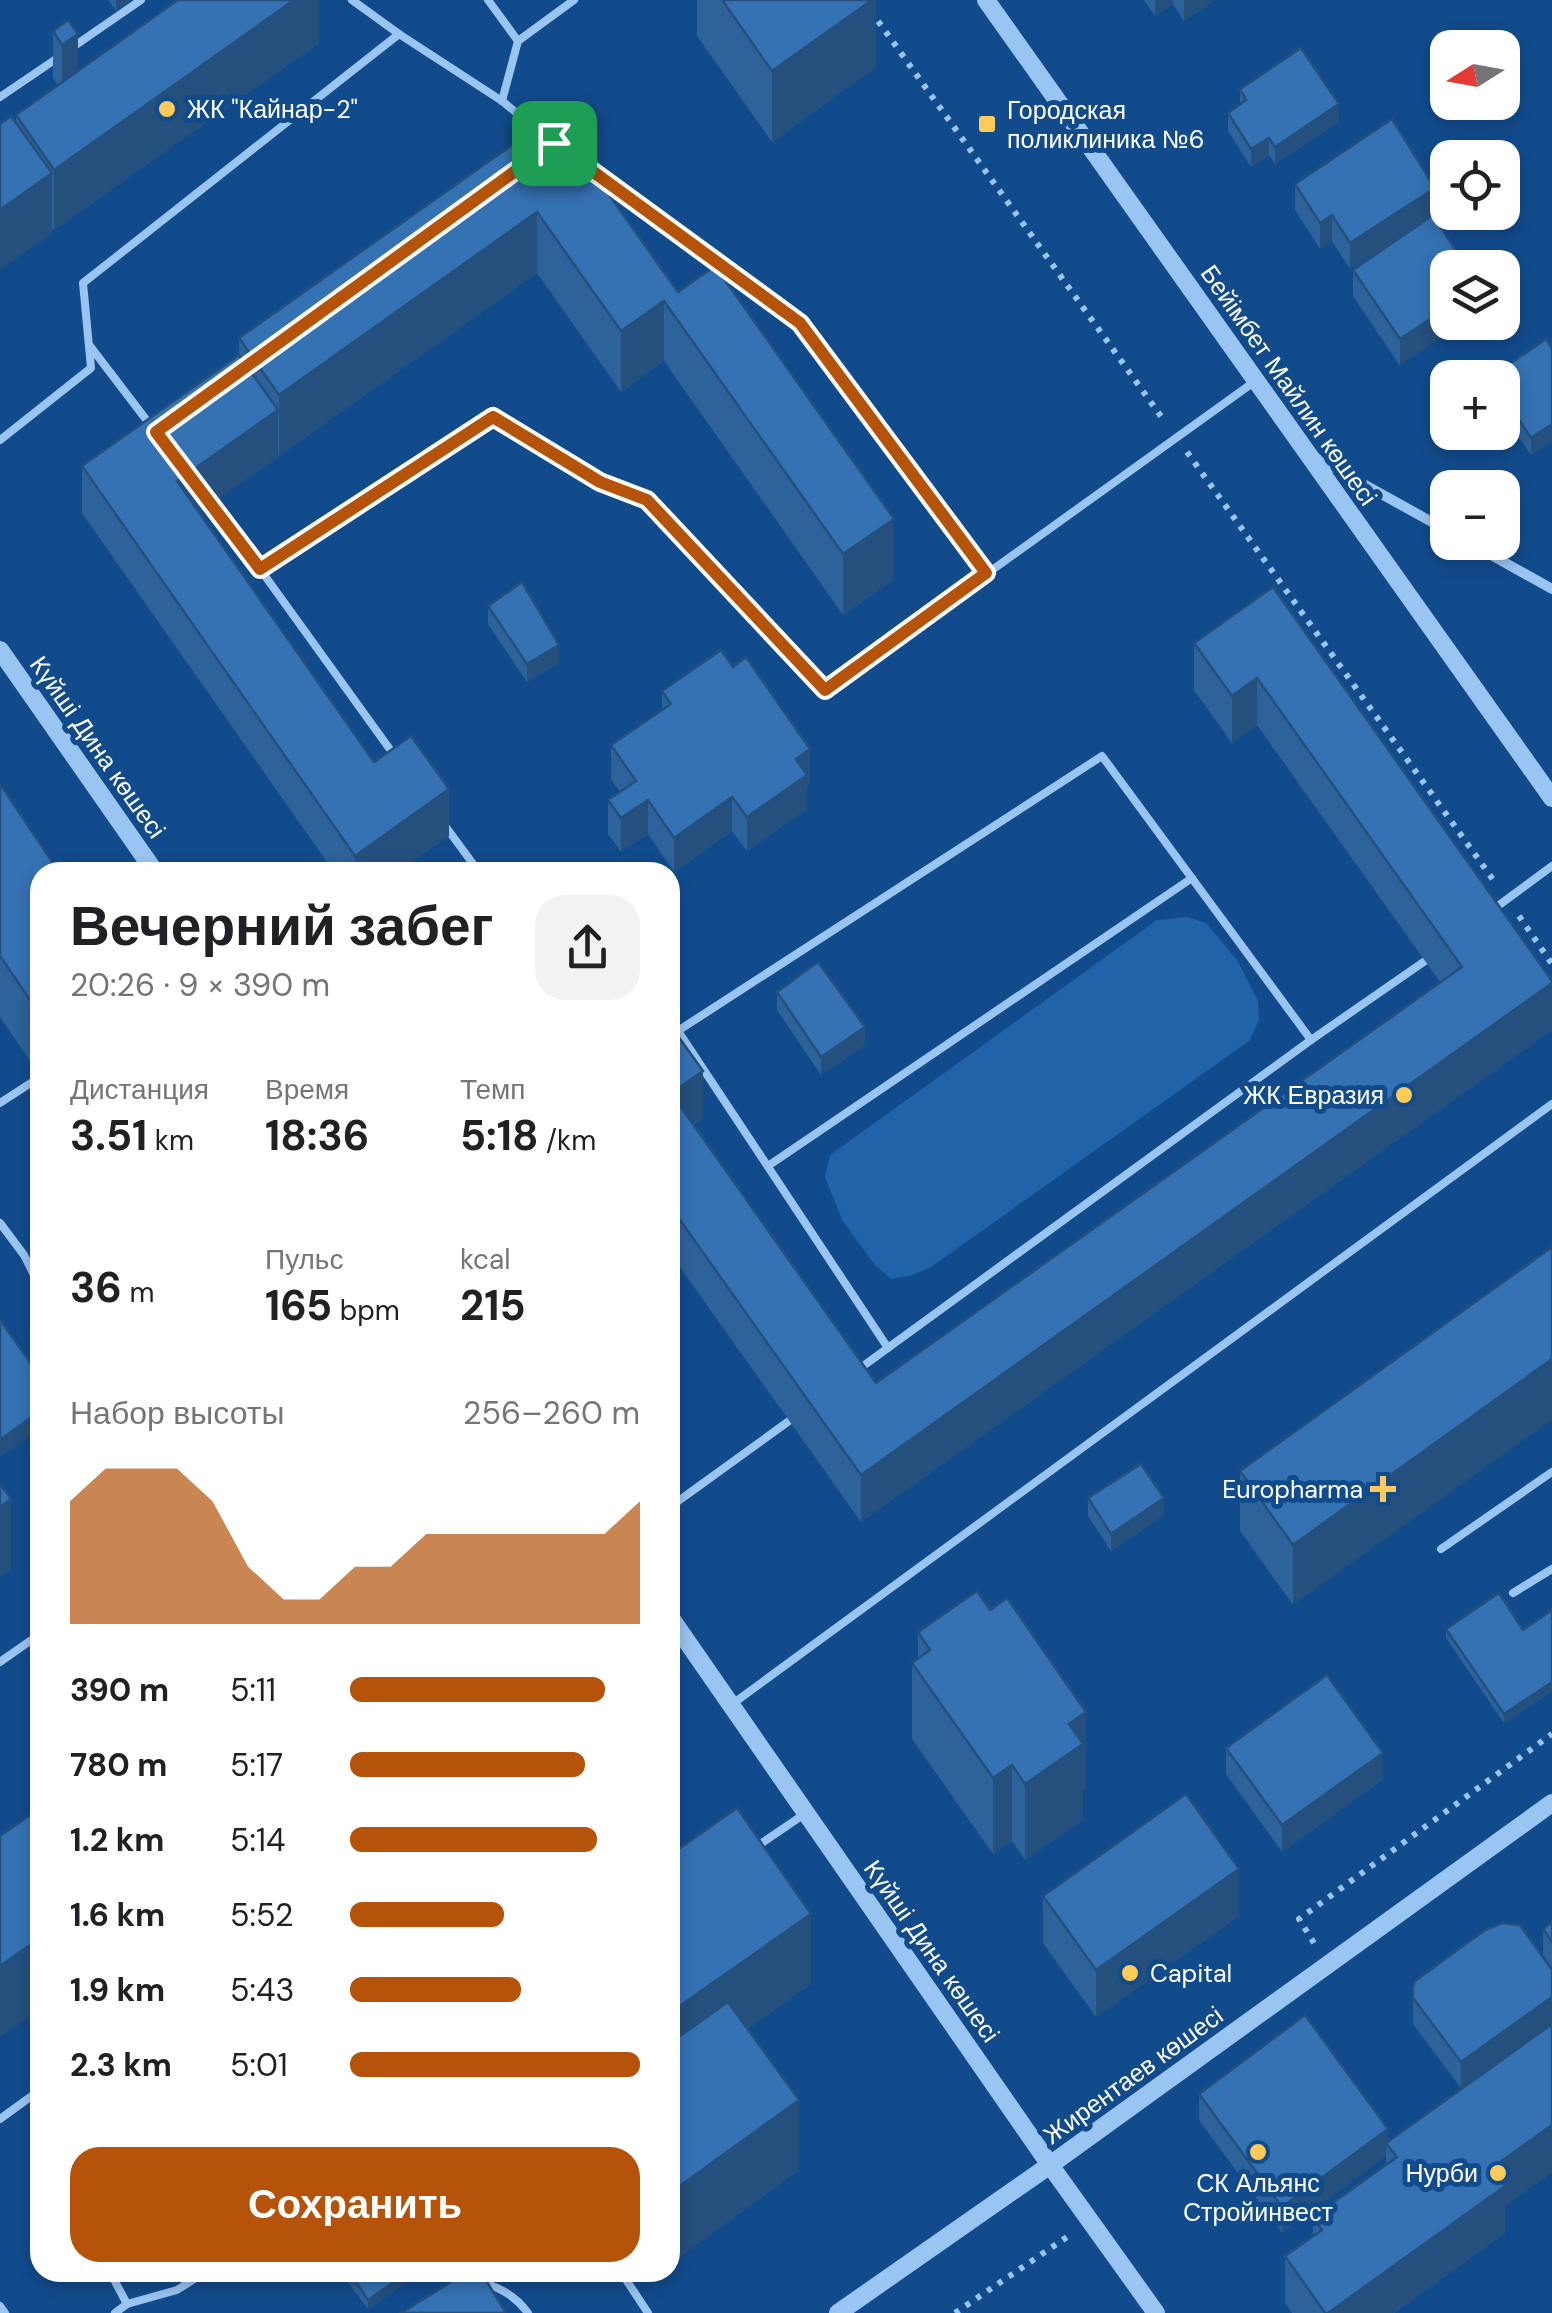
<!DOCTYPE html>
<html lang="ru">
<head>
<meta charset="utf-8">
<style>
  :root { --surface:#fff; --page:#f2f2f2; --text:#202124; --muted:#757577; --accent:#b45309 }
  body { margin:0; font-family:"DM Sans",sans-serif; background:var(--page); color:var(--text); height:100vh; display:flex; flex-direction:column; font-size:38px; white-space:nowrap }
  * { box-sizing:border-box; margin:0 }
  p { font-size:32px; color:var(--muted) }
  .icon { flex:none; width:55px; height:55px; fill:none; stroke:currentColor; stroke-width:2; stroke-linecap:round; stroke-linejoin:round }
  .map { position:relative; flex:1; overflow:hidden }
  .side { position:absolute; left:30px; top:862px; width:650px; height:1420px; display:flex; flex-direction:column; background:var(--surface); border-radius:30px; box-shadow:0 5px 15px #0003 }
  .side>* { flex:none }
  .needle { width:65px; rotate:259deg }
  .buttons { position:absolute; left:1430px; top:30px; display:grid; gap:20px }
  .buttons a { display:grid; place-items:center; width:90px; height:90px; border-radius:20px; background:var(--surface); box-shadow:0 5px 15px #0003; font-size:50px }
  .pin { position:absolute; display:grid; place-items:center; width:85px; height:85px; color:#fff; margin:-42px; border-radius:20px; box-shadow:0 5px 15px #0006 }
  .round { display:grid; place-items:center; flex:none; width:105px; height:105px; border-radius:30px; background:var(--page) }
  .summary { display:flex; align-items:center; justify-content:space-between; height:170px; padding:0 40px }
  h1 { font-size:55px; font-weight:700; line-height:75px }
  .stats { display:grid; grid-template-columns:repeat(3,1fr); gap:15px; height:170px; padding:10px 40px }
  .stats div { display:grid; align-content:center }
  .stats b { font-size:42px; font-weight:700 }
  .stats small { font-size:28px; font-weight:400 }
  .stats p { font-size:28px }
  .chart { height:280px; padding:20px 40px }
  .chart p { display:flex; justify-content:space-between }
  .chart svg { width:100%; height:180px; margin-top:10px; fill:var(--accent); opacity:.7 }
  .cta { display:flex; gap:20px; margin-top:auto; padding:20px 40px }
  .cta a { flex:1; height:115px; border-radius:30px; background:var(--accent); color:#fff; font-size:40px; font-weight:700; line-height:115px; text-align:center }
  ul { padding:0 40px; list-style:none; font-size:32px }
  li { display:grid; grid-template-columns:160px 120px 1fr; align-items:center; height:75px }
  li i { height:25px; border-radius:12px; background:var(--accent) }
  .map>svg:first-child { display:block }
  .green { fill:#2163a9 }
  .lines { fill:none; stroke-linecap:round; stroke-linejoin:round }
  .path { stroke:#9ac4f1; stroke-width:6; stroke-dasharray:5 8; stroke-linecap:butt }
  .service { stroke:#9ac4f1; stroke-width:8 }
  .minor { stroke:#9ac4f1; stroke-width:10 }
  .tertiary { stroke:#9ac4f1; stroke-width:18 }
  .wall { fill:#2e629a }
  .shaded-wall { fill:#25507d }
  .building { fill:#3572b3; stroke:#25507d; stroke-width:2.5 }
  .route-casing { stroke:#fff; stroke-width:20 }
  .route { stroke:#b45309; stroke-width:12 }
  .poi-dot { fill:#ffca5a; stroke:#124b8c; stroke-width:4 }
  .labels { text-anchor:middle; stroke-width:10; stroke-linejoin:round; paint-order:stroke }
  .poi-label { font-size:25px; fill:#fff; stroke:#124b8c; text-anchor:start }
  .street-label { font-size:25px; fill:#fff; stroke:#124b8c }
</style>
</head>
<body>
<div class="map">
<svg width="1552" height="2313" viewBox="0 0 1552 2313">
  <rect width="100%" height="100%" fill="#124b8c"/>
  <path class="green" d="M1187,917L1206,923L1237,960L1258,1001L1259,1020L1249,1041L931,1267L913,1275L891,1279L875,1265L842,1220L825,1177L830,1155L1157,920Z"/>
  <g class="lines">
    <g class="path">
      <path d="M863,0L1165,422"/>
      <path d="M1187,452L1494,881"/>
      <path d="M1519,916L1552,964"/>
      <path d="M1314,1943L1299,1919L1552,1734"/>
      <path d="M955,2313L1070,2235"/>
    </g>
    <g class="service">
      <path d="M352,0L399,34"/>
      <path d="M488,0L518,41L574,0"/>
      <path d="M70,49L141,0"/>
      <path d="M0,97L59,57"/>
      <path d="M502,101L518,41"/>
      <path d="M587,167L800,323L986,573"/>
      <path d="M90,346L151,426"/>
      <path d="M0,440L91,368L83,283L399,34L502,101L540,132"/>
      <path d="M205,497L260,569"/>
      <path d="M394,755L260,569L493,417L600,482L647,500L825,690L1254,382"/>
      <path d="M443,823L479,872"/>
      <path d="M1491,911L1552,866"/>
      <path d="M678,1031L888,1348"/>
      <path d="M670,1036L1102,756L1311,1040L859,1369"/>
      <path d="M1311,1040L1425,961"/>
      <path d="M0,1103L40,1077"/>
      <path d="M768,1166L1192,878"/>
      <path d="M0,1223L24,1255L40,1287"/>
      <path d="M670,1507L789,1421"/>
      <path d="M1441,1549L1552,1472"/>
      <path d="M1513,1593L1552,1569"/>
      <path d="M0,1662L40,1634"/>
      <path d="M731,1705L1552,1104"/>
      <path d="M753,1849L803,1815"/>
      <path d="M0,2119L40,2090"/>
      <path d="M110,2272L127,2304L115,2313"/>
      <path d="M621,2272L648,2313"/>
      <path d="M479,2281C500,2288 515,2295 528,2313"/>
      <path d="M127,2304L177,2290L205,2272"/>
      <path d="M0,2306L5,2313"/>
    </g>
    <g class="minor">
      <path d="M1313,456L1448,531"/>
      <path d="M1468,542L1552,589"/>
    </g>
    <g class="tertiary">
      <path d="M986,0L1552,798"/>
      <path d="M0,650L155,872"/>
      <path d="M670,1617L1050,2165L1156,2313"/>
      <path d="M838,2313L1050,2165L1552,1803"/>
    </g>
  </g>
  <g class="wall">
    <path d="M108,0H130L116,11Z"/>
    <path d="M319,0V43L54,230L52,228V234L16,122V115L58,85L53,78V31L68,20L78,71Z"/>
    <path d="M697,0H876V67L772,142L697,36Z"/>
    <path d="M1144,0H1216L1184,21L1173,4L1155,16Z"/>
    <path d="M1240,89L1339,122L1275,164L1269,155L1251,167L1228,131V113L1240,105Z"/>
    <path d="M553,116L678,292L894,579L843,615L664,361L621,392L537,273L279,456L278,454V457L199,512L374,762L449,836L397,872H334L82,513V466L239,355V338Z"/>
    <path d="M1295,184L1435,214L1433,215L1400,366L1353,296V270L1429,218L1350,269L1332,241L1320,249L1295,210Z"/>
    <path d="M1546,339L1531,455L1502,412V378Z"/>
    <path d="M1273,587L1552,981V1030L861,1522L670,1253V1025L703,1118L694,1125L876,1383L1440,982L1257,725L1232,743L1194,690V643Z"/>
    <path d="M488,606L559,663L527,682L488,624Z"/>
    <path d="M662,691L810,783L807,786V809L747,851L732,831L674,872L648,834L621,852L608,834V800L620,792L611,779V745L662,710Z"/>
    <path d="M0,784L59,872L30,1061L0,1017Z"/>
    <path d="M777,992L865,1045L821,1075L777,1010Z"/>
    <path d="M1552,1247L1293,1605L1240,1531V1471Z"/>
    <path d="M1088,1498L1164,1515L1111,1551L1088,1516Z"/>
    <path d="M1552,1610V1691L1504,1723L1446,1638V1629L1523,1630Z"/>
    <path d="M918,1632L1086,1788L1083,1791V1820L1025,1860L1012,1841L993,1854L912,1739V1663L918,1659Z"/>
    <path d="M1226,1748L1383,1779L1282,1852L1226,1774Z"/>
    <path d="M670,1855L811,1984L747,2029L799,2170L670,2264Z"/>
    <path d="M1043,1896L1239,1916L1096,2017L1043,1943Z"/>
    <path d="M1552,1922V1968L1543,1955V1929Z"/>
    <path d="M1485,1930L1461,2088L1413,2024V1986Z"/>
    <path d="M1552,2024V2172L1505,2206V2233L1394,2313H1292L1285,2303V2256L1313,2236V2217L1386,2165V2156L1282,2233L1199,2120V2094L1388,2141Z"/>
    <path d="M421,2272L368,2309L348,2282V2273Z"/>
  </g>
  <g class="shaded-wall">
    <path d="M116,0H130L116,11Z"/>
    <path d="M294,0H319V43L54,230V170Z"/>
    <path d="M872,0H876V67L772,142V71Z"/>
    <path d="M1155,0H1173V4L1155,16Z"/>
    <path d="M1184,0H1216L1184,21Z"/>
    <path d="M78,34V81L62,92V45Z"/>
    <path d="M1339,104V122L1275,164V147Z"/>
    <path d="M1269,138V155L1251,167V149Z"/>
    <path d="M52,173V234L0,270V210Z"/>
    <path d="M1435,188V214L1350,269V243Z"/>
    <path d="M537,212V273L279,456V395Z"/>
    <path d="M1332,215V241L1320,249V223Z"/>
    <path d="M664,301V361L621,392V331Z"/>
    <path d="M1448,307V322H1463L1400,366V339Z"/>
    <path d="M278,410V457L177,528V481Z"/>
    <path d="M1552,424V442L1531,455V438Z"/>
    <path d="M894,519V579L843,615V554Z"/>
    <path d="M559,645V663L527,682V664Z"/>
    <path d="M1257,678V725L1232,743V696Z"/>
    <path d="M810,749V783L807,786V809L747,851V817L796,759Z"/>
    <path d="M449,789V836L397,872H355V856Z"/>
    <path d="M732,797V831L674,872V838Z"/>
    <path d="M648,800V834L621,852V818Z"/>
    <path d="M1552,983V1030L861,1522V1475Z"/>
    <path d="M40,993V1054L30,1061V1000Z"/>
    <path d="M865,1027V1045L821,1075V1057Z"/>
    <path d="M703,1071V1118L671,1140V1093Z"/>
    <path d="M1552,1359V1420L1293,1605V1545Z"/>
    <path d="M40,1411V1429L0,1457V1440Z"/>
    <path d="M1164,1498V1515L1111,1551V1534Z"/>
    <path d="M11,1499V1570L0,1577V1507Z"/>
    <path d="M1552,1682V1691L1504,1723V1714Z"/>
    <path d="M1086,1712V1788L1083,1791V1820L1025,1860V1784L1069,1724Z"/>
    <path d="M1383,1753V1779L1282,1852V1825Z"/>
    <path d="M1012,1765V1841L993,1854V1778Z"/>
    <path d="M1239,1869V1916L1096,2017V1970Z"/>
    <path d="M811,1914V1984L674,2081V2010Z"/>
    <path d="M40,1938V2009L0,2037V1966Z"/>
    <path d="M1552,1997V2023L1461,2088V2062Z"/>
    <path d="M799,2100V2170L670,2264V2193Z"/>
    <path d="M1552,2125V2172L1505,2206V2233L1394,2313H1328L1492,2168Z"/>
    <path d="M1388,2129V2146L1386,2143V2156L1282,2233V2207Z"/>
    <path d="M408,2272H421L368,2309V2300Z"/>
  </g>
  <g class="building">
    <path d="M178,0H294L54,170L16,115Z"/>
    <path d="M722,0H872L772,71Z"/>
    <path d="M68,20L78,34L62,45L53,31Z"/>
    <path d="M1301,48L1339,104L1275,147L1269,138L1251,149L1228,113L1246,100L1240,89Z"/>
    <path d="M11,116L52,173L0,210V124Z"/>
    <path d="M553,116L678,292L715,266L894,519L843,554L664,301L621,331L537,212L279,395L239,338Z"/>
    <path d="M1392,119L1435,188L1350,243L1332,215L1320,223L1295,184Z"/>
    <path d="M1433,215L1467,268H1448V307L1400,339L1353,270Z"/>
    <path d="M1546,339L1552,348V424L1531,438L1502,394V378L1491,377Z"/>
    <path d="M239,355L278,410L177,481L374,762L411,736L449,789L355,856L82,466Z"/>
    <path d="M522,582L559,645L527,664L488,606Z"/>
    <path d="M1273,587L1552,981V983L861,1475L670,1206V1025L703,1071L671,1093L876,1383L1462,967L1257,678L1232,696L1194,643Z"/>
    <path d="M721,650L733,667L746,657L810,749L796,759L807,775L747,817L732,797L674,838L648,800L621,818L608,800L636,781L611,745L671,704L662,691Z"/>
    <path d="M0,784L59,872H40V993L30,1000L0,956Z"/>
    <path d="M818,962L865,1027L821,1057L777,992Z"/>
    <path d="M1552,1247V1359L1293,1545L1240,1471Z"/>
    <path d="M0,1320L40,1376V1411L0,1440Z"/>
    <path d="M1141,1464L1164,1498L1111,1534L1088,1498Z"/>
    <path d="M0,1484L11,1499L0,1507Z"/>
    <path d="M977,1591L990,1610L1007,1598L1086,1712L1069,1724L1083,1744L1025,1784L1012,1765L993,1778L912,1663L930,1650L918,1632Z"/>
    <path d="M1499,1593L1523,1630L1552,1610V1682L1504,1714L1446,1629Z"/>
    <path d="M1327,1675L1383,1753L1282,1825L1226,1748Z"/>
    <path d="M1186,1794L1239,1869L1096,1970L1043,1896Z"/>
    <path d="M40,1808V1938L0,1966V1836Z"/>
    <path d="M737,1808L811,1914L674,2010L670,2005V1855Z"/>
    <path d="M1552,1922V1942L1543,1929Z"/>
    <path d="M1502,1923L1520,1925L1552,1970V1997L1461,2062L1413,1998V1986L1415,1981L1485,1930Z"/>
    <path d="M728,2002L799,2100L670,2193V2043Z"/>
    <path d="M1305,2015L1388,2129L1282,2207L1199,2094Z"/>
    <path d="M1552,2024V2125L1492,2168L1505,2186L1328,2313H1325L1285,2256L1322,2230L1313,2217L1397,2157L1386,2143Z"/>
    <path d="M349,2272H408L368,2300Z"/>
    <path d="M467,2272H481L506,2313H401Z"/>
  </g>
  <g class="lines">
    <g class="route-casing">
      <path id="route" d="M554,143L800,323L986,573L825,690L647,500L600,482L493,417L260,569L156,432Z"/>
    </g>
    <use href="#route" class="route"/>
  </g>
  <g class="poi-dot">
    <circle cx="167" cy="109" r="10"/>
    <rect x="977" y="114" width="20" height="20" rx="5"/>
    <circle cx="1404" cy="1095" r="10"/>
    <path d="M1378 1474h10v10h10v10h-10v10h-10v-10h-10v-10h10z"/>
    <circle cx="1130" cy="1973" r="10"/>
    <circle cx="1258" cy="2152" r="10"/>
    <circle cx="1498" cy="2173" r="10"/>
  </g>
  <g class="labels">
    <g class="poi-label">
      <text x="187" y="118">ЖК "Кайнар-2"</text>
      <text x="1007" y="119">Городская<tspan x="1007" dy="29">поликлиника №6</tspan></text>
      <text x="1384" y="1104" text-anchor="end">ЖК Евразия</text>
      <text x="1363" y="1498" text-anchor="end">Europharma</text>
      <text x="1150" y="1982">Capital</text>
      <text x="1478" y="2182" text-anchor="end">Нурби</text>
      <text x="1258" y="2192" text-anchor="middle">СК Альянс<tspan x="1258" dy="29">Стройинвест</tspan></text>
    </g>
    <g class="street-label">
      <text transform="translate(1289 385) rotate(55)" y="9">Бейімбет Майлин көшесі</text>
      <text transform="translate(98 747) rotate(55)" y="9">Күйші Дина көшесі</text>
      <text transform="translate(932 1951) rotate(55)" y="9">Күйші Дина көшесі</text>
      <text transform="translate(1133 2075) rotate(-36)" y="9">Жирентаев көшесі</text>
    </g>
  </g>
</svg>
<div class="buttons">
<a><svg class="needle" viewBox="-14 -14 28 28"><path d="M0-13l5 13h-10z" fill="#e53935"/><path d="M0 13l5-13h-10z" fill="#757577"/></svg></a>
<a><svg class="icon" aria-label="locate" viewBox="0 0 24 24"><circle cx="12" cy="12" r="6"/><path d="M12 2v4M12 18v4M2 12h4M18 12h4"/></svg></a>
<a><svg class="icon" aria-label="layers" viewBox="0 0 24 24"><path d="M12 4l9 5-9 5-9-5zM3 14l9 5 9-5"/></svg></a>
<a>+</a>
<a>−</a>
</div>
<div class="pin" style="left:554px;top:143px;background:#1e9e55"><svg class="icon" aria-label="arrive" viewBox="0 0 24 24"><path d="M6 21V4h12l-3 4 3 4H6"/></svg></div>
<section class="side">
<div class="summary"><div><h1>Вечерний забег</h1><p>20:26 · 9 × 390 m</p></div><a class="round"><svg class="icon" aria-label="share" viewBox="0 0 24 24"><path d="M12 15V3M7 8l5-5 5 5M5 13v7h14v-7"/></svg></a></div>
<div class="stats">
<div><p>Дистанция</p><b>3.51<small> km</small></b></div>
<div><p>Время</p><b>18:36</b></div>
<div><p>Темп</p><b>5:18<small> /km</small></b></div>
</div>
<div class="stats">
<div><b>36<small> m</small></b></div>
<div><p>Пульс</p><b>165<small> bpm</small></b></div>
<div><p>kcal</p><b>215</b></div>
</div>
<div class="chart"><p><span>Набор высоты</span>256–260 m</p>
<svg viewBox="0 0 160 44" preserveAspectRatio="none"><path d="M0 44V14L10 6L20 6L30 6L40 14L50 30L60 38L70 38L80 30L90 30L100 22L110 22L120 22L130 22L140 22L150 22L160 14V44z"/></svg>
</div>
<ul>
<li><b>390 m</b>5:11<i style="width:88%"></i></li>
<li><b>780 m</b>5:17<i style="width:81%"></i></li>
<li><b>1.2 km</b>5:14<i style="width:85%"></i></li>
<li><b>1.6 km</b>5:52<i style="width:53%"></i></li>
<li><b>1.9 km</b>5:43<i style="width:59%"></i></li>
<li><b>2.3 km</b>5:01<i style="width:100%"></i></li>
</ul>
<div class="cta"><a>Сохранить</a></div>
</section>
</div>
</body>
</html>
